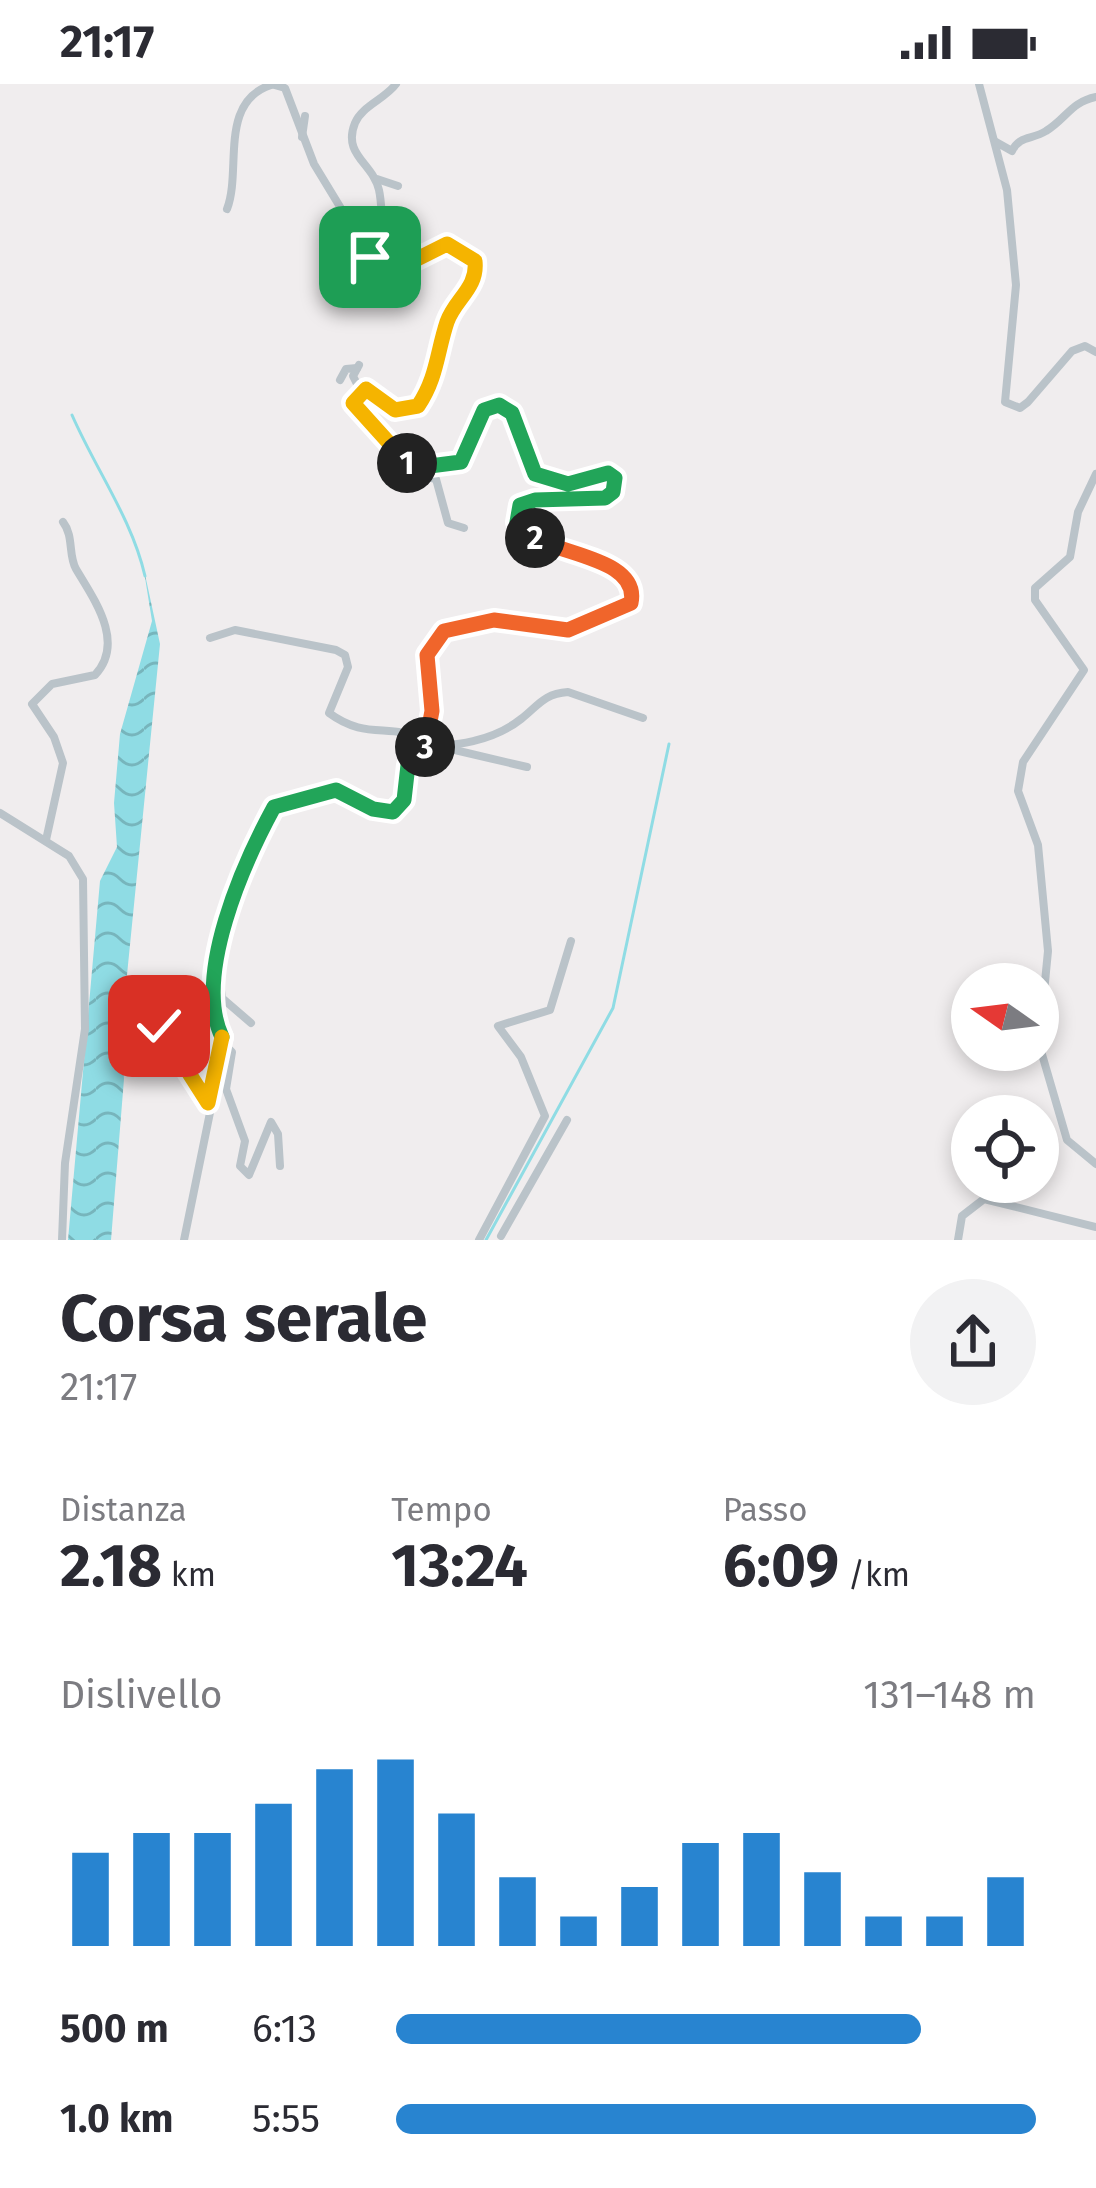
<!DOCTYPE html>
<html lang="it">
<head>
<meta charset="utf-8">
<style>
  :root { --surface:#fff; --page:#f2f2f3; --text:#2b2b33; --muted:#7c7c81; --accent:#2884d0 }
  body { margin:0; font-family:"Fira Sans",sans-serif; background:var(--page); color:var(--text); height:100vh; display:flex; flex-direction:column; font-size:45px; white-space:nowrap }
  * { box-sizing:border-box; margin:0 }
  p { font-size:39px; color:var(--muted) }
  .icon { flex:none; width:66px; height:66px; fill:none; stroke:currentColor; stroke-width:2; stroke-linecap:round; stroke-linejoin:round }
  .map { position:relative; height:1156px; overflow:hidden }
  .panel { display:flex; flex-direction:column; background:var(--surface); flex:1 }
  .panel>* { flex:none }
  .needle { width:78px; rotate:284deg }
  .controls { position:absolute; left:951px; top:879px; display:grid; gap:24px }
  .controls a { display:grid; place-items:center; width:108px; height:108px; border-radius:50%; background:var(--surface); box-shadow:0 6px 18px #0003; font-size:60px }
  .pin { position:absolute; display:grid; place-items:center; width:102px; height:102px; color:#fff; margin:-51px; border-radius:24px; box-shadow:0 6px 18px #0006 }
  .km { position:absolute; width:60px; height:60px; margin:-30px; border-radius:50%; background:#222; color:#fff; font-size:33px; line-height:60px; text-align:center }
  .round { display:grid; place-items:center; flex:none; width:126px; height:126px; border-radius:63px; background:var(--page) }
  .headline { display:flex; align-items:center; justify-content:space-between; height:204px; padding:0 60px }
  h1 { font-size:66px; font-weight:700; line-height:90px }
  .stats { display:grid; grid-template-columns:repeat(3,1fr); gap:18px; height:204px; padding:12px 60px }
  .stats div { display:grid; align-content:center }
  .stats b { font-size:60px; font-weight:700 }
  .stats small { font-size:33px; font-weight:400 }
  .stats p { font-size:33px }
  .chart { height:336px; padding:24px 60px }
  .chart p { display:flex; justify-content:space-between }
  .chart svg { width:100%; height:216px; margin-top:12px; stroke:var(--accent); stroke-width:6 }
  ul { padding:0 60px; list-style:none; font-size:39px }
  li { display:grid; grid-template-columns:192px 144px 1fr; align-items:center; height:90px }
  li i { height:30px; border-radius:15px; background:var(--accent) }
  .status { display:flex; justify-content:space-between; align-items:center; height:84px; padding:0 60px; background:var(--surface); direction:ltr }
  .status svg { height:33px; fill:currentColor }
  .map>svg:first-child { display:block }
  .water { fill:url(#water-waves) }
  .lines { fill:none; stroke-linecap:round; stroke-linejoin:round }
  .stream { stroke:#8fdce4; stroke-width:3 }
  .minor { stroke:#bac3c9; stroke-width:8 }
  .minor-bridge { stroke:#bac3c9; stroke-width:8 }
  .split-1-casing { stroke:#fff; stroke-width:24 }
  .split-2-casing { stroke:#fff; stroke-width:24 }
  .split-3-casing { stroke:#fff; stroke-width:24 }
  .split-4-casing { stroke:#fff; stroke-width:24 }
  .split-5-casing { stroke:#fff; stroke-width:24 }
  .split-1 { stroke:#f5b400; stroke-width:15 }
  .split-2 { stroke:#22a559; stroke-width:15 }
  .split-3 { stroke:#f0652b; stroke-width:15 }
  .split-4 { stroke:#22a559; stroke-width:15 }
  .split-5 { stroke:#f5b400; stroke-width:15 }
</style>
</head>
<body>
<div class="status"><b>21:17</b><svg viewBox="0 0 49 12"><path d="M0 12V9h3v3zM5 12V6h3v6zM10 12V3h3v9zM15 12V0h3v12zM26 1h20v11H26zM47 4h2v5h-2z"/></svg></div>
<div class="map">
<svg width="1096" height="1156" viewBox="0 0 1096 1156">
  <defs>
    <pattern id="water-waves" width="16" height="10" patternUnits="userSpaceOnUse" patternTransform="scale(3)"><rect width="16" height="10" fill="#8fdce4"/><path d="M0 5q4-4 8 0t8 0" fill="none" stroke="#77b5bc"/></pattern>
  </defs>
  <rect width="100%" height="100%" fill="#f0edee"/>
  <path class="water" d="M143,481L160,560L121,951L124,995L111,1156H68L100,797L117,763L114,719L120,650L152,537Z"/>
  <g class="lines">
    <g class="stream">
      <path d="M72,331C96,386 132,435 145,492"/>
      <path d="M486,1156L613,924L669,660"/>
    </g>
    <g class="minor">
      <path d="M271,0L285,4L314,80L376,182L391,188L423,175"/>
      <path d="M396,0C385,15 362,22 355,39C342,71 373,79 379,106C384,129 378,150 394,169L422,171L447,160L475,177V196L449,233L438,283L418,322L396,326L366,305L356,311L354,326C385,356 412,399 461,378L484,326L499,321L511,329L535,390L568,400L608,389L616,400L605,414L528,417L520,421L517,438L540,458L621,487L633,510L624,526C602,532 572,549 550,547C512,545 480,527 444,547L426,571L432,627L428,652"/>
      <path d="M979,0L1007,106L1016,201L1005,318L1020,324L1028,318L1072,267L1085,262L1096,268"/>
      <path d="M302,53L305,32"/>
      <path d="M996,58L1012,67C1020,51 1032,56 1046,47C1066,35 1071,18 1096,13"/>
      <path d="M377,95L398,102"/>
      <path d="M227,125C242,87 218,18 271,1"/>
      <path d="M359,281L353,292L360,306"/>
      <path d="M340,296L346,285L357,284"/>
      <path d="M401,373L397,380L402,387L436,395L448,439L464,444"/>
      <path d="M1096,390L1078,428L1070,473L1035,504V516L1084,586L1023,678L1018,707L1038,761L1048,867L1039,960L1067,1056L1096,1080"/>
      <path d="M210,554L235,546L336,566L345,571L348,583L329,629C367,657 390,638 423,656"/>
      <path d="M442,663L527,683"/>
      <path d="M403,690V677L423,656C450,668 497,654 521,635C539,621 543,610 568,608L643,634"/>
      <path d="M0,729L69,772L83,795L85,945L65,1079L62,1156"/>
      <path d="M46,756L63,679L54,653L32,620L52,600L95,591C126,558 93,514 76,485C68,471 74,452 63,438"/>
      <path d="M218,883L222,914L251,939"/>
      <path d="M145,930L158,940L208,1019"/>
      <path d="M224,960L232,968L226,1005L245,1057L240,1082L249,1091L271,1038L278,1050L280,1082"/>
      <path d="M501,1152L567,1036"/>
      <path d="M184,1156L224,960L210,918L228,829L269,731L281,718L336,706L373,725L393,727L404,717L408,681L425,661"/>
      <path d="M479,1156L545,1032L521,973L498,942L550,926L571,857"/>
      <path d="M958,1156L962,1132L984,1115L1096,1143"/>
    </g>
    <path class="minor-bridge" d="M425,661L428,652"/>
  </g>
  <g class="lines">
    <g class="split-1-casing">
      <path id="split-1" d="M370,173L381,188H391L447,160L475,177C478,204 455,215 447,238C437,268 437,294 418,322L395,326L366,305L353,319L407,379"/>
    </g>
    <g class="split-2-casing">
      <path id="split-2" d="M407,379L422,383L461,378L484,326L499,321L512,329L535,390L568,400L608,389L615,394L613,408L605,414L535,416L520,421L517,438L535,454"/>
    </g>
    <g class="split-3-casing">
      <path id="split-3" d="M425,663L432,627L427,571L444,547L494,536L568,546L631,519C640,476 564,471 535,454"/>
    </g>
    <g class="split-4-casing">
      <path id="split-4" d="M222,953C193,892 243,780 274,723L336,706L373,725L393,728L404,716L408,681L425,663"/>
    </g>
    <g class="split-5-casing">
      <path id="split-5" d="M159,942L208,1019L222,953"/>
    </g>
    <use href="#split-1" class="split-1"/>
    <use href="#split-2" class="split-2"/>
    <use href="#split-3" class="split-3"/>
    <use href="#split-4" class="split-4"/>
    <use href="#split-5" class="split-5"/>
  </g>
</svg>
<div class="controls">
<a><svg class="needle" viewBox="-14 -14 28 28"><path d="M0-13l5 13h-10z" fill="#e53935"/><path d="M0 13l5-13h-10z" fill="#7c7c81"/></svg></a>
<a><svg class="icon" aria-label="locate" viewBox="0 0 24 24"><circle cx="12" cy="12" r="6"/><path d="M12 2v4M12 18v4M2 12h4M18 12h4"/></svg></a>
</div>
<div class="pin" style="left:370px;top:173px;background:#1e9e55"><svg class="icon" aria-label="arrive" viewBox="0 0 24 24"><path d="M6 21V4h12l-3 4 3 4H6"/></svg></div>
<div class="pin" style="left:159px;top:942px;background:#d93025"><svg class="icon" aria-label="check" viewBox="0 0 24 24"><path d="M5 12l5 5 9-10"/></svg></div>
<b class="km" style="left:407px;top:379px">1</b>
<b class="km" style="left:535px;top:454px">2</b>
<b class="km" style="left:425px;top:663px">3</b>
</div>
<section class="panel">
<div class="headline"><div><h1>Corsa serale</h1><p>21:17</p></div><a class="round"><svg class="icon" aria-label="share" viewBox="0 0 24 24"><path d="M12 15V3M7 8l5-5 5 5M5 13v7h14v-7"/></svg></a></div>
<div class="stats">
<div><p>Distanza</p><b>2.18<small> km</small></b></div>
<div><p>Tempo</p><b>13:24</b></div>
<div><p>Passo</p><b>6:09<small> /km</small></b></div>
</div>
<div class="chart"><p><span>Dislivello</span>131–148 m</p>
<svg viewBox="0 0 160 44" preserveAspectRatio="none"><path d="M5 44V25M15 44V21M25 44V21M35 44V15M45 44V8M55 44V6M65 44V17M75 44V30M85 44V38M95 44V32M105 44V23M115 44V21M125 44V29M135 44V38M145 44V38M155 44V30"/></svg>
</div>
<ul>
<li><b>500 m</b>6:13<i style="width:82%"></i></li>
<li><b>1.0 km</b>5:55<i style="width:100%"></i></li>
</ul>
</section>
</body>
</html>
